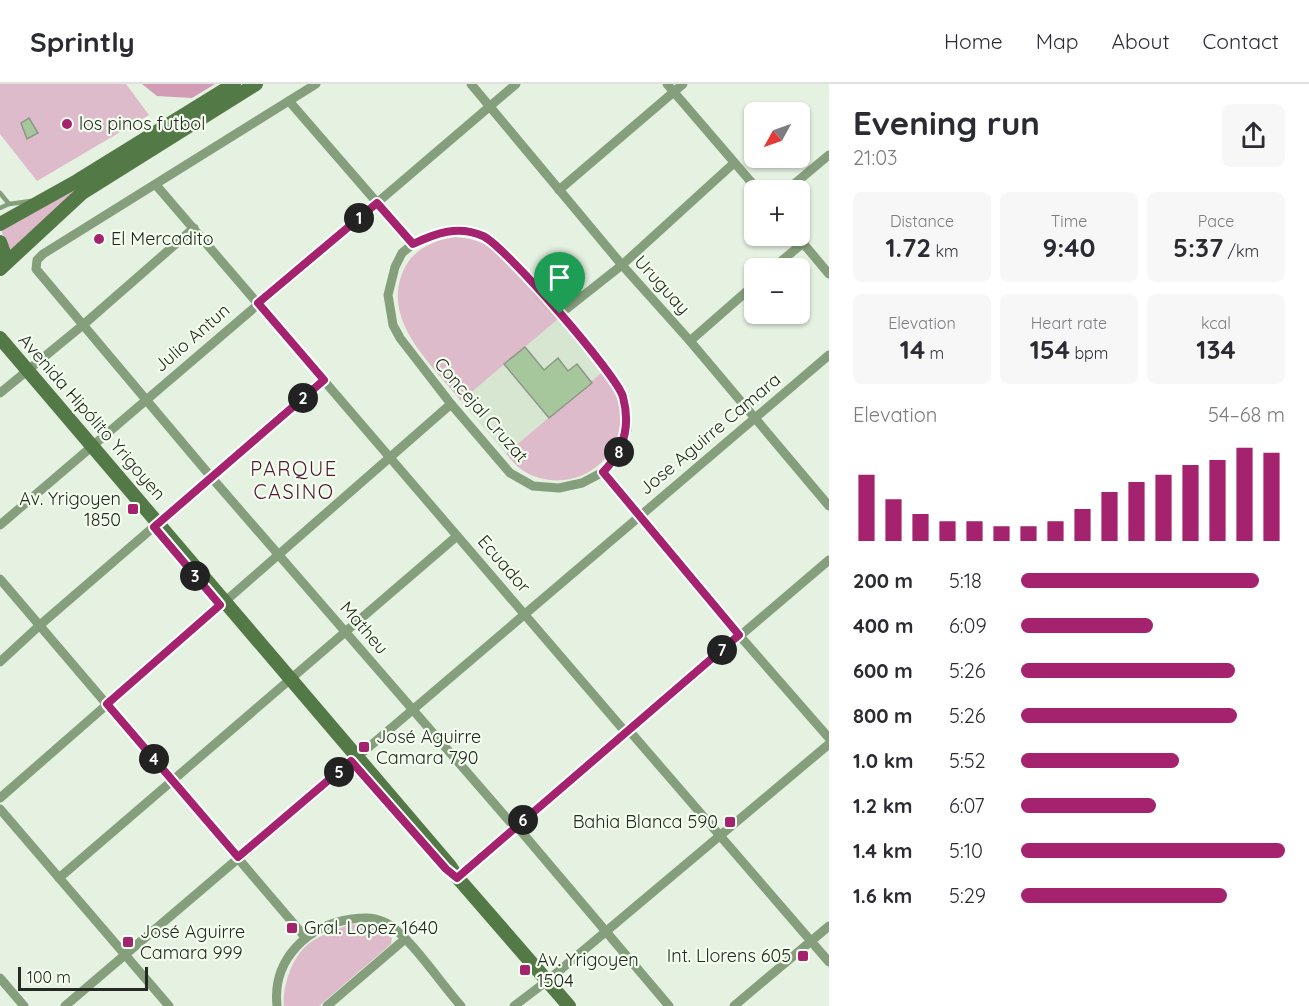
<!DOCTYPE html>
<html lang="en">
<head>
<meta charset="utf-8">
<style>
  :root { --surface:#fff; --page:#f7f7f7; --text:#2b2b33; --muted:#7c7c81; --line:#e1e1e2; --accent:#a5226f }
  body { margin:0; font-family:Quicksand,sans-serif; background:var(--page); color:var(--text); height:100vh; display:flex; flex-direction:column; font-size:22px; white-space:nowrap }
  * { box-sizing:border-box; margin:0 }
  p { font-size:20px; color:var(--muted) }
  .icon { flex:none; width:33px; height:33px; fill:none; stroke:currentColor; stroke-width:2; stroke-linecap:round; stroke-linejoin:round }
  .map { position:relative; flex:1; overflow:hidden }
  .details { display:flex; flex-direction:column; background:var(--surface); width:480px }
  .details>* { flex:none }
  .needle { width:39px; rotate:230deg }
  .tools { position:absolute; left:744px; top:18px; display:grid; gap:12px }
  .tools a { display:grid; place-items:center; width:66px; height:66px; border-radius:9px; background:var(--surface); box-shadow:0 2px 4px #0004; font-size:30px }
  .scale { position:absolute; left:18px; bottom:15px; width:130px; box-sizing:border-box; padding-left:6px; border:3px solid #252923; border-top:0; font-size:16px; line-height:21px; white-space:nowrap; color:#252923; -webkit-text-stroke:4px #f3feef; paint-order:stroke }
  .pin { position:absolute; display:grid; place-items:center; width:51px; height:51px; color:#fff; margin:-62px -26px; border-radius:50% 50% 50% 0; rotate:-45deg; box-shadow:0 0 6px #0007 }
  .pin .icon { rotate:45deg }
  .km { position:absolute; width:30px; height:30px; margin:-15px; border-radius:50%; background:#222; color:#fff; font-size:16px; line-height:30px; text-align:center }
  .round { display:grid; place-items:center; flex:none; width:63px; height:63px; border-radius:9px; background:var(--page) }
  .head { display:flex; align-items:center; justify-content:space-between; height:102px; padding:0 24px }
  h1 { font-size:33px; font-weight:700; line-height:45px }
  .figures { display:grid; grid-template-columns:repeat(3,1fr); gap:9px; height:102px; padding:6px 24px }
  .figures div { display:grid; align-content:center; border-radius:9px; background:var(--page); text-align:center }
  .figures b { font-size:26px; font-weight:700 }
  .figures small { font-size:16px; font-weight:400 }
  .figures p { font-size:16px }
  .chart { height:168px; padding:12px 24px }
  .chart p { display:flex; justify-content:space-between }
  .chart svg { width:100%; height:108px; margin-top:6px; stroke:var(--accent); stroke-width:6 }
  ul { padding:0 24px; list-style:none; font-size:20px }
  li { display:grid; grid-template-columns:96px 72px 1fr; align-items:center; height:45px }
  li i { height:15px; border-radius:8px; background:var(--accent) }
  header { display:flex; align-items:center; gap:36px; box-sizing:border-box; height:84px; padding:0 30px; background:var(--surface); border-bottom:2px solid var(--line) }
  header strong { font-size:28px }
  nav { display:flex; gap:33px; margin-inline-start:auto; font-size:21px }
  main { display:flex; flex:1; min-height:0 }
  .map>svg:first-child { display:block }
  .built { fill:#d6e6d0 }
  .green { fill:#debbca }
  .forest { fill:#d19cb4 }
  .building { fill:#a6c69b; stroke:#8d9789; stroke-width:1.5 }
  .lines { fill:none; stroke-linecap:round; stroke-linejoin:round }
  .lane { stroke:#859f7c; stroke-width:4.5 }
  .street { stroke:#859f7c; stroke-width:9 }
  .secondary { stroke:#537946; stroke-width:14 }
  .route-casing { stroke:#fff; stroke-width:12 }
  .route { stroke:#a5226f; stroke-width:8 }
  .poi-dot { fill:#a5226f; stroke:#f3feef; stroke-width:2 }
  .labels { text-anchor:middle; stroke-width:4.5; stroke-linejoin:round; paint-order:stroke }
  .poi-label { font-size:18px; fill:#252923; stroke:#f3feef; text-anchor:start }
  .street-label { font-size:18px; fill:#252923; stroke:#f3feef }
  .neighbourhood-label { font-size:20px; letter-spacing:1.5px; fill:#541638; stroke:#f3feef }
</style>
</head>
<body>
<header>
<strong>Sprintly</strong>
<nav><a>Home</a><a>Map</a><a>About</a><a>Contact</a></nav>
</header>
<main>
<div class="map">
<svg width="829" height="922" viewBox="0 0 829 922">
  <rect width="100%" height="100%" fill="#e5f1e1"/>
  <path class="built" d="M558,235L601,289L506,370L461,317Z"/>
  <g class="green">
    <path d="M0,0H126L149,31L37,97L0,50Z"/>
    <path d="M86,99L9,170L1,145Z"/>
    <path d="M455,153C461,154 468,154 474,156C505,165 536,211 558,235L461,317C433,282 383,239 402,190C411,166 431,157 455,153Z"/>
    <path d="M601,289C610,300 618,311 620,325C626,380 568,415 522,386C516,382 511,375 506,370Z"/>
    <path d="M351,840L370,842L392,854L391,860L319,922H284C282,904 291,877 304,864C315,852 336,846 351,840Z"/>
  </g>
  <path class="forest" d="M142,0H215L192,14L157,12Z"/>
  <g class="building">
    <path d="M29,34L38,49L27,55L21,39Z"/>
    <path d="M525,263L544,286L558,274L568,287L577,280L592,299L549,334L504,280Z"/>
  </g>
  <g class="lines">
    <g class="lane">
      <path d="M0,109L9,120L31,117"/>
      <path d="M0,124L9,120"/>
    </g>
    <g class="street">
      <path d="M316,0L43,170L37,176L36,185L212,394L511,739L520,746L669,922"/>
      <path d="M471,0L622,181L690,257L829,422"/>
      <path d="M667,0L758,106"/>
      <path d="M289,17L413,160"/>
      <path d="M156,101L622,644L633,651L829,878"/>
      <path d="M559,106L683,0"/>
      <path d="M787,106L829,71"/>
      <path d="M461,146L484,152L503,166L560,230L614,295L623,312L627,346L622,362L603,388L582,399L559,404L533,402L510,389L451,320L400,254L393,241L388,211L395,183L402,169L413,160L432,151Z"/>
      <path d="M797,152L829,190"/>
      <path d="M773,184L803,159"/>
      <path d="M560,230L622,181L734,79"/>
      <path d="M690,257L754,201"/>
      <path d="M0,309L83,241L194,144"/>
      <path d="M603,388L739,551L829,654"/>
      <path d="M0,441L516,0"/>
      <path d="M0,495L305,853"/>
      <path d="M0,578L40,541L324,296"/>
      <path d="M0,714L451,320"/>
      <path d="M0,725L169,922"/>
      <path d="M457,793L829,476"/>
      <path d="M59,794L457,452"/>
      <path d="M0,894L24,922"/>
      <path d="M65,922L829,271"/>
      <path d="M277,922C272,875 308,841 352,835C366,833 376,833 388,840C410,853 442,901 461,922"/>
      <path d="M327,922L405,855"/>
      <path d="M514,922L547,897L829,660"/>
      <path d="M734,922L829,842"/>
    </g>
    <g class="secondary">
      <path d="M0,140L77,97L234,0"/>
      <path d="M0,158L4,169L0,183"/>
      <path d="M0,185L82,109L256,0"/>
      <path d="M0,254L450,782L457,793L569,922"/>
    </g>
  </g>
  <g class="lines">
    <g class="route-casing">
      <path id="route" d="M377,119L413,160C436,149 458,141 483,152C504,161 618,292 623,313C631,343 624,367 603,388L739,551L457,794L446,785L351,677L238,773L107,620L220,521L154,443L324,296L258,219Z"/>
    </g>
    <use href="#route" class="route"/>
  </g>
  <g class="poi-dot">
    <circle cx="67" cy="40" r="6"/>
    <circle cx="99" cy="155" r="6"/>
    <rect x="127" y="419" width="12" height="12" rx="3"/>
    <rect x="358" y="657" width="12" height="12" rx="3"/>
    <rect x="724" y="732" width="12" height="12" rx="3"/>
    <rect x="286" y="838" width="12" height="12" rx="3"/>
    <rect x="122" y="852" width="12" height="12" rx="3"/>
    <rect x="797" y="866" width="12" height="12" rx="3"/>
    <rect x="519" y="880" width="12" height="12" rx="3"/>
  </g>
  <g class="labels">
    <g class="poi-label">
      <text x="79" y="46">los pinos futbol</text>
      <text x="111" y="161">El Mercadito</text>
      <text x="121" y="421" text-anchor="end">Av. Yrigoyen<tspan x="121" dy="21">1850</tspan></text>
      <text x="376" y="659">José Aguirre<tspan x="376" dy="21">Camara 790</tspan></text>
      <text x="718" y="744" text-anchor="end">Bahia Blanca 590</text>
      <text x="304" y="850">Gral. Lopez 1640</text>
      <text x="140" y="854">José Aguirre<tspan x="140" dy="21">Camara 999</tspan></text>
      <text x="791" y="878" text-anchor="end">Int. Llorens 605</text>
      <text x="537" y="882">Av. Yrigoyen<tspan x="537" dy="21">1504</tspan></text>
    </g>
    <g class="street-label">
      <text transform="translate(662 201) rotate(48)" y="6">Uruguay</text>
      <text transform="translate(192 254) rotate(-41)" y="6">Julio Antun</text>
      <text transform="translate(481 326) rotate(49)" y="6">Concejal Cruzat</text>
      <text transform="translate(92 333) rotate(49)" y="6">Avenida Hipólito Yrigoyen</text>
      <text transform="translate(710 350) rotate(-40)" y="6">Jose Aguirre Camara</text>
      <text transform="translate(504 480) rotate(49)" y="6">Ecuador</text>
      <text transform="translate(364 544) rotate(49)" y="6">Matheu</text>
    </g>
    <g class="neighbourhood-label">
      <text x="294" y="392">PARQUE<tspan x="294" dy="23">CASINO</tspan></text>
    </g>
  </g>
</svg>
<div class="tools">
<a><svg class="needle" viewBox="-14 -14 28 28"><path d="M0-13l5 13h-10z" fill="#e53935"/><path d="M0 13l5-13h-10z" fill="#7c7c81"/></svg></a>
<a>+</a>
<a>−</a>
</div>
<div class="scale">100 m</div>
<div class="pin" style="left:560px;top:230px;background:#1e9e55"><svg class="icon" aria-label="arrive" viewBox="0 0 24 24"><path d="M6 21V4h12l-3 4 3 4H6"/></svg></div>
<b class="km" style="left:359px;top:134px">1</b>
<b class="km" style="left:303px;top:314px">2</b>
<b class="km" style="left:195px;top:492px">3</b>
<b class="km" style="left:154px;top:675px">4</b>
<b class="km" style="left:339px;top:688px">5</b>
<b class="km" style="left:523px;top:736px">6</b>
<b class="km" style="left:722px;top:566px">7</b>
<b class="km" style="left:619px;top:368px">8</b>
</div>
<section class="details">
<div class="head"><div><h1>Evening run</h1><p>21:03</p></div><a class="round"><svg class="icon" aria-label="share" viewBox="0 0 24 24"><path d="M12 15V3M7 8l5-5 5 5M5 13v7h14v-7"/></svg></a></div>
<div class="figures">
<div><p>Distance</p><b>1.72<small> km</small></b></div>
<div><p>Time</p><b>9:40</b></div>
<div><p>Pace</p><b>5:37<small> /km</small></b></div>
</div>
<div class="figures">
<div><p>Elevation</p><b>14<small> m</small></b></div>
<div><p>Heart rate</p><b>154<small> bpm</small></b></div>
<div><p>kcal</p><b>134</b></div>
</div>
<div class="chart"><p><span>Elevation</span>54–68 m</p>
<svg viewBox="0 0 160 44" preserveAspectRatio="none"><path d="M5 44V17M15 44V27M25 44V33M35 44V36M45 44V36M55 44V38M65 44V38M75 44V36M85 44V31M95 44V24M105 44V20M115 44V17M125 44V13M135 44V11M145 44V6M155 44V8"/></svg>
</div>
<ul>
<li><b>200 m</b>5:18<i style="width:90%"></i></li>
<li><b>400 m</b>6:09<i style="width:50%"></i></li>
<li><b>600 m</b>5:26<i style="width:81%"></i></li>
<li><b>800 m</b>5:26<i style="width:82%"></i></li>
<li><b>1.0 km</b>5:52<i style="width:60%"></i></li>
<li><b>1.2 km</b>6:07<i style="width:51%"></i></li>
<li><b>1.4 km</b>5:10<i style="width:100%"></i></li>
<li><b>1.6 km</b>5:29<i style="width:78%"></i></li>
</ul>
</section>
</main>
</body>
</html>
